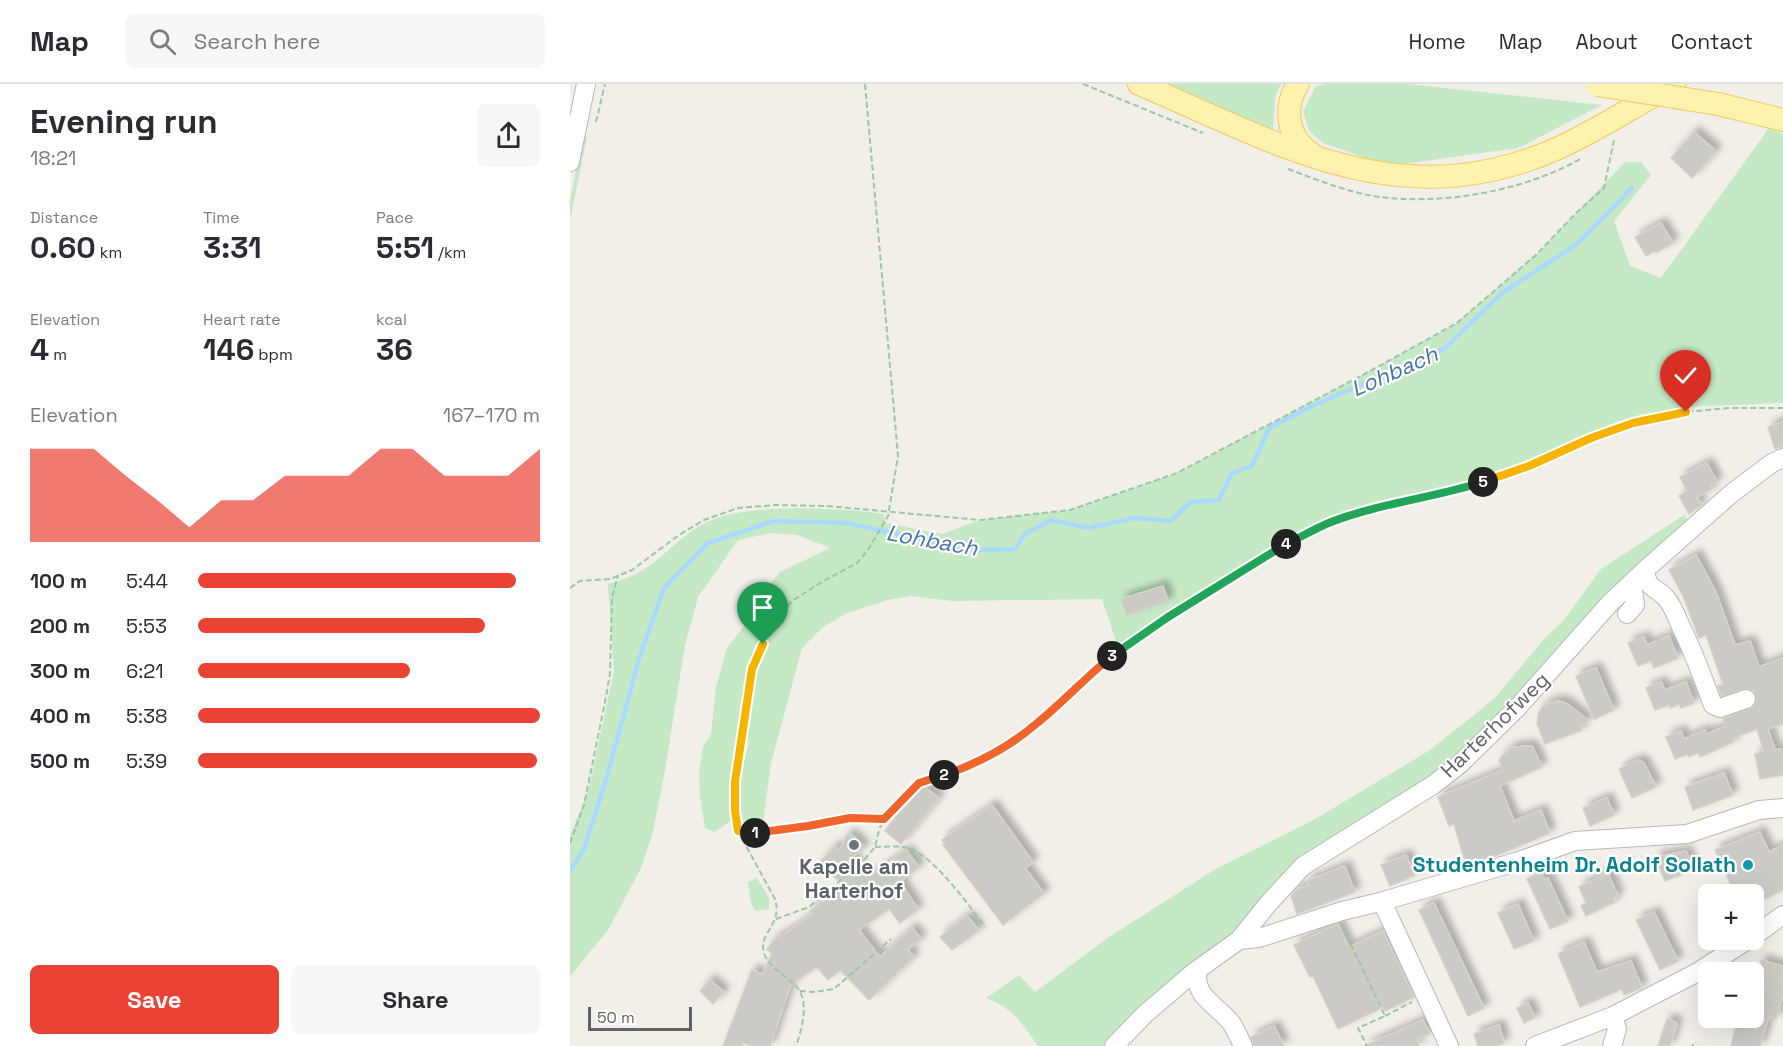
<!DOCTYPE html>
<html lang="en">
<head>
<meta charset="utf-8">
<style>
  :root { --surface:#fff; --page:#f7f7f7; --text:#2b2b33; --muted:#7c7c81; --line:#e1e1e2; --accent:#ea4335 }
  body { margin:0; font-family:"Space Grotesk",sans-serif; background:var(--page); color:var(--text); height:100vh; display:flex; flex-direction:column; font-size:22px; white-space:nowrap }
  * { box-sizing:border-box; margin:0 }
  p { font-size:20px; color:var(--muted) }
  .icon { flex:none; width:33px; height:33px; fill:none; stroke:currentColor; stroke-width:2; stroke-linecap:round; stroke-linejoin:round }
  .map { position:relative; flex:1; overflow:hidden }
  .sheet { display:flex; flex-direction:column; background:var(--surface); width:570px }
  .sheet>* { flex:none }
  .fabs { position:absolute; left:1128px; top:800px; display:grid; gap:12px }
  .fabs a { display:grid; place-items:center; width:66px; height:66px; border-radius:9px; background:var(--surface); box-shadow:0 6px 24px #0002; font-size:30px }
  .scale { position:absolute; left:18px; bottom:15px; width:104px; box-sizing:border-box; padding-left:6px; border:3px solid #5f6368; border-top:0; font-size:16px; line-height:21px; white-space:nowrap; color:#5f6368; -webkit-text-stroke:4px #fff; paint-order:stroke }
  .pin { position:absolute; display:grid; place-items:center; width:51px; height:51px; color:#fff; margin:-62px -26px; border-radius:50% 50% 50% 0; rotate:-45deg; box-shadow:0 0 6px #0007 }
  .pin .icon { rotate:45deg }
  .km { position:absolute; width:30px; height:30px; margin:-15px; border-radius:50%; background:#222; color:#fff; font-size:16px; line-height:30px; text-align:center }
  .round { display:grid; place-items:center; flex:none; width:63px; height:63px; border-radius:9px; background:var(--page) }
  .headline { display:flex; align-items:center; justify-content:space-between; height:102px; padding:0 30px }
  h1 { font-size:33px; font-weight:600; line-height:45px }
  .stats { display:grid; grid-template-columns:repeat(3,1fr); gap:9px; height:102px; padding:6px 30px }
  .stats div { display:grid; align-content:center }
  .stats b { font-size:30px; font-weight:600 }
  .stats small { font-size:16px; font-weight:400 }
  .stats p { font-size:16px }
  .chart { height:168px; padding:12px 30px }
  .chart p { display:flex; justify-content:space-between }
  .chart svg { width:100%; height:108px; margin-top:6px; fill:var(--accent); opacity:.7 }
  .cta { display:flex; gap:12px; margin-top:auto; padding:12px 30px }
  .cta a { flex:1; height:69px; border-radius:9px; background:var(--accent); color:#fff; font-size:24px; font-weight:600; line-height:69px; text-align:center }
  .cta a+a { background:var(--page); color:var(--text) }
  ul { padding:0 30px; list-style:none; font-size:20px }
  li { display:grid; grid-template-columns:96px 72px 1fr; align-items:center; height:45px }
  li i { height:15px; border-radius:8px; background:var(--accent) }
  header { display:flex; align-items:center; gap:36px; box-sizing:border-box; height:84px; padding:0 30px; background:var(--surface); border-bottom:2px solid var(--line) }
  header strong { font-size:28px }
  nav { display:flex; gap:33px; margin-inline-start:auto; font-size:21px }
  .search { width:420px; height:54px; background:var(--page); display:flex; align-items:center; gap:15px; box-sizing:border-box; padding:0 21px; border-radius:9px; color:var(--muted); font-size:22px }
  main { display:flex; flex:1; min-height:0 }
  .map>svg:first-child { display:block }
  .green { fill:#c5e8c5 }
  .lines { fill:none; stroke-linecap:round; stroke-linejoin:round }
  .stream { stroke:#aadaff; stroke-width:4.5 }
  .building { fill:#cccac5; stroke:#d6d1c6; stroke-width:1.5; filter:url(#shadow) }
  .minor-casing { stroke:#b5b8bc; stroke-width:20 }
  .major-casing { stroke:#f2c960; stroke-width:24 }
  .path { stroke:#9cc7a9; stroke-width:2; stroke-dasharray:6 3; stroke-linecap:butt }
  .minor { stroke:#fff; stroke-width:18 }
  .major { stroke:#fff2af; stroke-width:22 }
  .major-bridge-casing { stroke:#f2c960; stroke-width:24; stroke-linecap:butt }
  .major-bridge { stroke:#fff2af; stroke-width:22 }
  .split-1-casing { stroke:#fff; stroke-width:12 }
  .split-2-casing { stroke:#fff; stroke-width:12 }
  .split-3-casing { stroke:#fff; stroke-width:12 }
  .split-4-casing { stroke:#fff; stroke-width:12 }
  .split-5-casing { stroke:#fff; stroke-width:12 }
  .split-6-casing { stroke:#fff; stroke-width:12 }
  .split-1 { stroke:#f5b400; stroke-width:8 }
  .split-2 { stroke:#f0652b; stroke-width:8 }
  .split-3 { stroke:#f0652b; stroke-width:8 }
  .split-4 { stroke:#22a559; stroke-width:8 }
  .split-5 { stroke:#22a559; stroke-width:8 }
  .split-6 { stroke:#f5b400; stroke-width:8 }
  .worship-dot { fill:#6b7280; stroke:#fff; stroke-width:2 }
  .culture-dot { fill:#0f9aa8; stroke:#fff; stroke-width:2 }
  .labels { text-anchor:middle; stroke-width:4.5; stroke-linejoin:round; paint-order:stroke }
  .street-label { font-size:21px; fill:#5f6368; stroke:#fff }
  .culture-label { font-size:21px; font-weight:bold; fill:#0d838f; stroke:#fff; text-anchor:end }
  .worship-label { font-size:21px; font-weight:bold; fill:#5b616d; stroke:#fff }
  .water-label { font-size:22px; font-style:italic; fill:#4174aa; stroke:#fff }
</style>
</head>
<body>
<header>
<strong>Map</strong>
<div class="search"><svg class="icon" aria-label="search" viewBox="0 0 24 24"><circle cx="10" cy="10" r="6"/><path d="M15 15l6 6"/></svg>Search here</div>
<nav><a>Home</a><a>Map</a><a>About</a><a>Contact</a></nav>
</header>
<main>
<section class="sheet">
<div class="headline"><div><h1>Evening run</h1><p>18:21</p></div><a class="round"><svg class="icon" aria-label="share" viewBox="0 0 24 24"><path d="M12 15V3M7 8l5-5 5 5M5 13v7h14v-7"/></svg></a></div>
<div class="stats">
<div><p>Distance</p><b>0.60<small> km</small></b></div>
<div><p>Time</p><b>3:31</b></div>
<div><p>Pace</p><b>5:51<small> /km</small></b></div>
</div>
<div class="stats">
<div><p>Elevation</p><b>4<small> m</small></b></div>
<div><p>Heart rate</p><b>146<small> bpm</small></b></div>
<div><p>kcal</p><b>36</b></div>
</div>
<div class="chart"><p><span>Elevation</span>167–170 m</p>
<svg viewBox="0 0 160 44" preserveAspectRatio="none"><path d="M0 44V6L10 6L20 6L30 17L40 27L50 38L60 27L70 27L80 17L90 17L100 17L110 6L120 6L130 17L140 17L150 17L160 6V44z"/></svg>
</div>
<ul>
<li><b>100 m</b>5:44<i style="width:93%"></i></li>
<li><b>200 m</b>5:53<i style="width:84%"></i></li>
<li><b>300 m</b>6:21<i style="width:62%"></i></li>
<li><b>400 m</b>5:38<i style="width:100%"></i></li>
<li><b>500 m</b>5:39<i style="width:99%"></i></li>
</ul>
<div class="cta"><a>Save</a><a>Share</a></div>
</section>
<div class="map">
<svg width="1213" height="962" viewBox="0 0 1213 962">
  <defs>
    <filter id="shadow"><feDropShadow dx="5.5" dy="-5.5" stdDeviation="3" flood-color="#0004"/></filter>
  </defs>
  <rect width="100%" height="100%" fill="#f1efe8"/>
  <g class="green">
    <path d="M585,0H711L705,13L703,46Z"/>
    <path d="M754,0H837L1032,21L948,64L819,82L753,59L740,48L733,28L745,3Z"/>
    <path d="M1199,44L1213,50V319L1114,323L1069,331L1063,334L1068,342L1011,359L959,382L891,405L803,425L760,438L707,464L549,566L532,515L382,517L341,512L318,516L277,529L253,543L232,564L201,679L192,746C186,745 178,744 175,739C162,722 174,677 179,659L173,655C159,682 160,707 161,737L144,748L135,744L130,713L129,689L133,663L141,650L146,603L157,564L195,515L198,503L210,488L260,464L227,451L201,449L168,456L128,513L115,561L95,686L83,748L71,784L38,846L0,892V752L19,704L44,587L38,500C47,497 56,495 64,491C88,480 110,451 135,439C177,418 267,424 314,430L316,439L372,450L410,436L500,426L607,389L800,287L887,239L967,170L1055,78H1071L1081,91L1044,137L1060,182L1091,194Z"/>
    <path d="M13,50L17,53L0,136V117Z"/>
    <path d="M1114,431L1122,443L919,654L733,782L697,821L544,962H468C452,939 443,924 416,914L449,891L465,908L536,855L644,786L747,734L860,666L924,615L974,555L993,537L1031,485Z"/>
    <path d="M187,794L199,814V825L185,827L181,819L178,798Z"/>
  </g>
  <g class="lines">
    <path class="stream" d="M0,787L14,765L38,689L69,575L94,504L138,459L204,437L276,439L402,466L445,465L455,450L481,436L519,444L564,434L601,437L620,418L649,416L662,389L682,382L699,344L742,322L874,265L932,209L1006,161L1062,104"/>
  </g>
  <g class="building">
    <path d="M1124,48L1146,67L1122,94L1101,74Z"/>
    <path d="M1091,139L1103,159L1086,169L1085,167L1076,172L1065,153Z"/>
    <path d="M1213,338V363L1205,365L1198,343Z"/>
    <path d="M1137,379L1147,398L1140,401L1142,405L1127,413L1131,421L1119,430L1109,412L1117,407L1110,393Z"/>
    <path d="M1126,471L1146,508L1165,561L1180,557L1189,583L1213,574V640L1198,645L1205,666L1213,665V691L1190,695L1185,670L1194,668L1187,645L1162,654L1164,658L1130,673L1128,669L1119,673L1118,670L1105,675L1096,653L1111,647L1114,655L1135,646L1137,650L1156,642L1153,635L1180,625L1187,617L1184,607L1178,604L1151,612L1148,602L1153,600L1136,551L1129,554L1113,512L1099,486Z"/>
    <path d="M593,502L598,517L557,531L551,515Z"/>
    <path d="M1099,552L1108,574L1084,584L1081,577L1068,582L1058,559L1074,553L1077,561Z"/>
    <path d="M1026,584L1044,626L1024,635L1006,592Z"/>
    <path d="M1091,598L1095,606L1116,598L1124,619L1111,624L1109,620L1100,624L1099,621L1085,626L1076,604Z"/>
    <path d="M988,617L996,619L1019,637L1010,641L1012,646L975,660L967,640L968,631L972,623L979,619Z"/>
    <path d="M955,662H962L972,683L930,702L944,737L971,726L980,749L925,772L896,781L884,740L879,742L868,713L933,686L929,676L932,672L941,664Z"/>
    <path d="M1068,676L1074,679L1086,703L1062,714L1049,685Z"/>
    <path d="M1154,689L1163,711L1123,726L1115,703Z"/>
    <path d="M352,701L369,714L331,760L315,747Z"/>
    <path d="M1037,714L1044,731L1020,742L1013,724Z"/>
    <path d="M422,721L463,778L455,784L474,809L433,841L373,761L375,760L372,756Z"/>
    <path d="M1190,748L1199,768L1213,761V806L1184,820V810H1165L1145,766Z"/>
    <path d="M279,751L283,752L294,763L282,774L297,795L336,766L349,783L330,798L348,825L330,839L319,825L289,846L310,873L342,844L351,855L338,866L344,873L299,916L270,886L258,896L247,883L221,900L200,962H182L173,959L172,962H153L182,886L192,890L202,870L197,865L208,852L210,853L242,831L240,827L274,802L250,778L265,762L269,767L276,752Z"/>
    <path d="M1116,767L1124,785L1095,797L1085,773Z"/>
    <path d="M836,771L845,791L820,802L811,781Z"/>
    <path d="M775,782L785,808L727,830L721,812L726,806L739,801L737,797Z"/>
    <path d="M971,788L975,796L978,794L998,837L980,845L957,795Z"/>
    <path d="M1038,789L1048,812L1044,814L1045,818L1016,832L1011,822L1016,819L1009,803Z"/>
    <path d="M864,819L914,924L898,932L849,826Z"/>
    <path d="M948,820L964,857L944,865L928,829Z"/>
    <path d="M1084,828L1108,877L1090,886L1066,836Z"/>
    <path d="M397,832L409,846L382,866L370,853Z"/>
    <path d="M768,840L779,863L813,847L844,913L815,927L813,923L768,945L743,892L740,893L724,861Z"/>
    <path d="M1014,858L1027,888L1061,877L1072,904L1054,911L1052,905L1010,923L988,870Z"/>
    <path d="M1191,876L1213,882V909L1206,935L1199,933L1190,962H1161L1168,933H1184V907Z"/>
    <path d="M140,896L154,908L143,920L130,907Z"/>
    <path d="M958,919L965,934L954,939L947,924Z"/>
    <path d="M1097,935L1107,939L1100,962H1088Z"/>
    <path d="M853,936L860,950L847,956L849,962H794Z"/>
    <path d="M929,941L934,959L925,962H908L904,950Z"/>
    <path d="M704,942L714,962H684L681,953Z"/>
  </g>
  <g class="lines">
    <g class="minor-casing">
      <g id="minor">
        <path d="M0,78L16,0"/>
        <path d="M1075,486C1078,508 1085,501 1096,514C1103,522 1107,533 1111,543C1124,568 1133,595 1143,621L1150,624L1176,615"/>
        <path d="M1057,530L1065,521L1062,499"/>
        <path d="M810,818L815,824L879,962"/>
        <path d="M1184,852L1213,831"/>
        <path d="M669,856L689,854L772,827L810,818L949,777L1005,757L1117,750L1189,726L1213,724"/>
        <path d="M628,886C622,913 648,921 662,940C666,947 670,955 673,962"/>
        <path d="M544,962L575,930L623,889L669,856L697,821L733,782L863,701L890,680L947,624L1040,519L1075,486L1162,409L1202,379L1213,374"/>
        <path d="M965,962L1043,932L1128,888L1179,855"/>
        <path d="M1042,962L1047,945L1043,932"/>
      </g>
    </g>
    <g class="major-casing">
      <g id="major">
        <path d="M569,0C710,60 828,133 984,66C1025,48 1064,22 1104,0"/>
        <path d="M728,0C713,24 717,55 742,70"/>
        <path d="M1148,20L1213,36"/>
      </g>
    </g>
    <g class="path">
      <path d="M295,0L328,372L318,432L298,466L287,479L250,499L222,517L203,541L188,569L181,593L165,698V726L168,747L185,749L200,748L280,734L314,735L349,699L404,679L433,664L468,639L514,595L549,566L707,464L760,438L803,425L874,410L910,399L959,382L1021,354L1063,339L1116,328L1158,324H1213"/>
      <path d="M513,0L633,49"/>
      <path d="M26,38L35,0"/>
      <path d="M718,85C748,96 779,109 810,113C874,121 954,107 1010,75"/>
      <path d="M0,504L10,497L40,495L62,486L109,451L134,436L168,424L205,421L257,422L410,436L500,426L607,389L800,287L887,239L967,170L1004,131L1034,104L1044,56"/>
      <path d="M168,747L205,815C213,842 188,848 194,869C196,876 202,882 208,887C214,892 221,897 226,902C240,917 232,945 226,962"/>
      <path d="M0,759L14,721L36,613L40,589L42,514L48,491"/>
      <path d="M305,763C316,763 333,761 342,765C369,779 397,819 415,843"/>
      <path d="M206,835L239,823L294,776L305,763L309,746L313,736"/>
      <path d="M773,844L815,932L788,944L797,962"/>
      <path d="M1137,902L1134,915L1138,923"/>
      <path d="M230,907L244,908L264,905L321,855"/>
      <path d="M815,932L842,918"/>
      <path d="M1123,962V960"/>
    </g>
    <use href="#minor" class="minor"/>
    <use href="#major" class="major"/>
    <g class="major-bridge-casing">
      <path id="major-bridge" d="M1027,1L1148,20"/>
    </g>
    <use href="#major-bridge" class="major-bridge"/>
  </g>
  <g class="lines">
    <g class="split-1-casing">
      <path id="split-1" d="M185,749L168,747L165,726V698L182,585L193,560"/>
    </g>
    <g class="split-2-casing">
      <path id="split-2" d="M185,749L238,742L280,734L314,735L349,699L374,691"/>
    </g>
    <g class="split-3-casing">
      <path id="split-3" d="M374,691C407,680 439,663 466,640C492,619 515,594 542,572"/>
    </g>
    <g class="split-4-casing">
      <path id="split-4" d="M542,572L598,533L716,460"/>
    </g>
    <g class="split-5-casing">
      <path id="split-5" d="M716,460C731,453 746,444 761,438C810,419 863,414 913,398"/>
    </g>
    <g class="split-6-casing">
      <path id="split-6" d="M913,398L959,382L1021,354L1063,339L1116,328"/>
    </g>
    <use href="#split-1" class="split-1"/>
    <use href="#split-2" class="split-2"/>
    <use href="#split-3" class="split-3"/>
    <use href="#split-4" class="split-4"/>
    <use href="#split-5" class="split-5"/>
    <use href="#split-6" class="split-6"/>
  </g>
  <circle class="worship-dot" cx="284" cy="761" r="6"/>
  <circle class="culture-dot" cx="1178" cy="781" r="6"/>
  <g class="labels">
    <g class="street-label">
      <text transform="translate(925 641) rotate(-44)" y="7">Harterhofweg</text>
    </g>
    <g class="culture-label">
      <text x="1166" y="788">Studentenheim Dr. Adolf Sollath</text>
    </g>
    <g class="worship-label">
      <text x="284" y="790">Kapelle am<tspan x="284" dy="24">Harterhof</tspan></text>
    </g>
    <g class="water-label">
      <text transform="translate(824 287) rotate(-24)" y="8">Lohbach</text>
      <text transform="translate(362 456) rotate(10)" y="8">Lohbach</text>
    </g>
  </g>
</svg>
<div class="fabs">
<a>+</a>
<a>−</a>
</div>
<div class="scale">50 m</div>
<div class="pin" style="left:193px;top:560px;background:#1e9e55"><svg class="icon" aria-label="arrive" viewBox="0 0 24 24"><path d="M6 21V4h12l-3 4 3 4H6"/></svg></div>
<div class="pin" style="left:1116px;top:328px;background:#d93025"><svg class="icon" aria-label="check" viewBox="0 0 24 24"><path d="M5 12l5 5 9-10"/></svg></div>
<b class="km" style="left:185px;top:749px">1</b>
<b class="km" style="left:374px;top:691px">2</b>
<b class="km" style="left:542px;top:572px">3</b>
<b class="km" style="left:716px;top:460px">4</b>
<b class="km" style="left:913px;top:398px">5</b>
</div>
</main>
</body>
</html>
